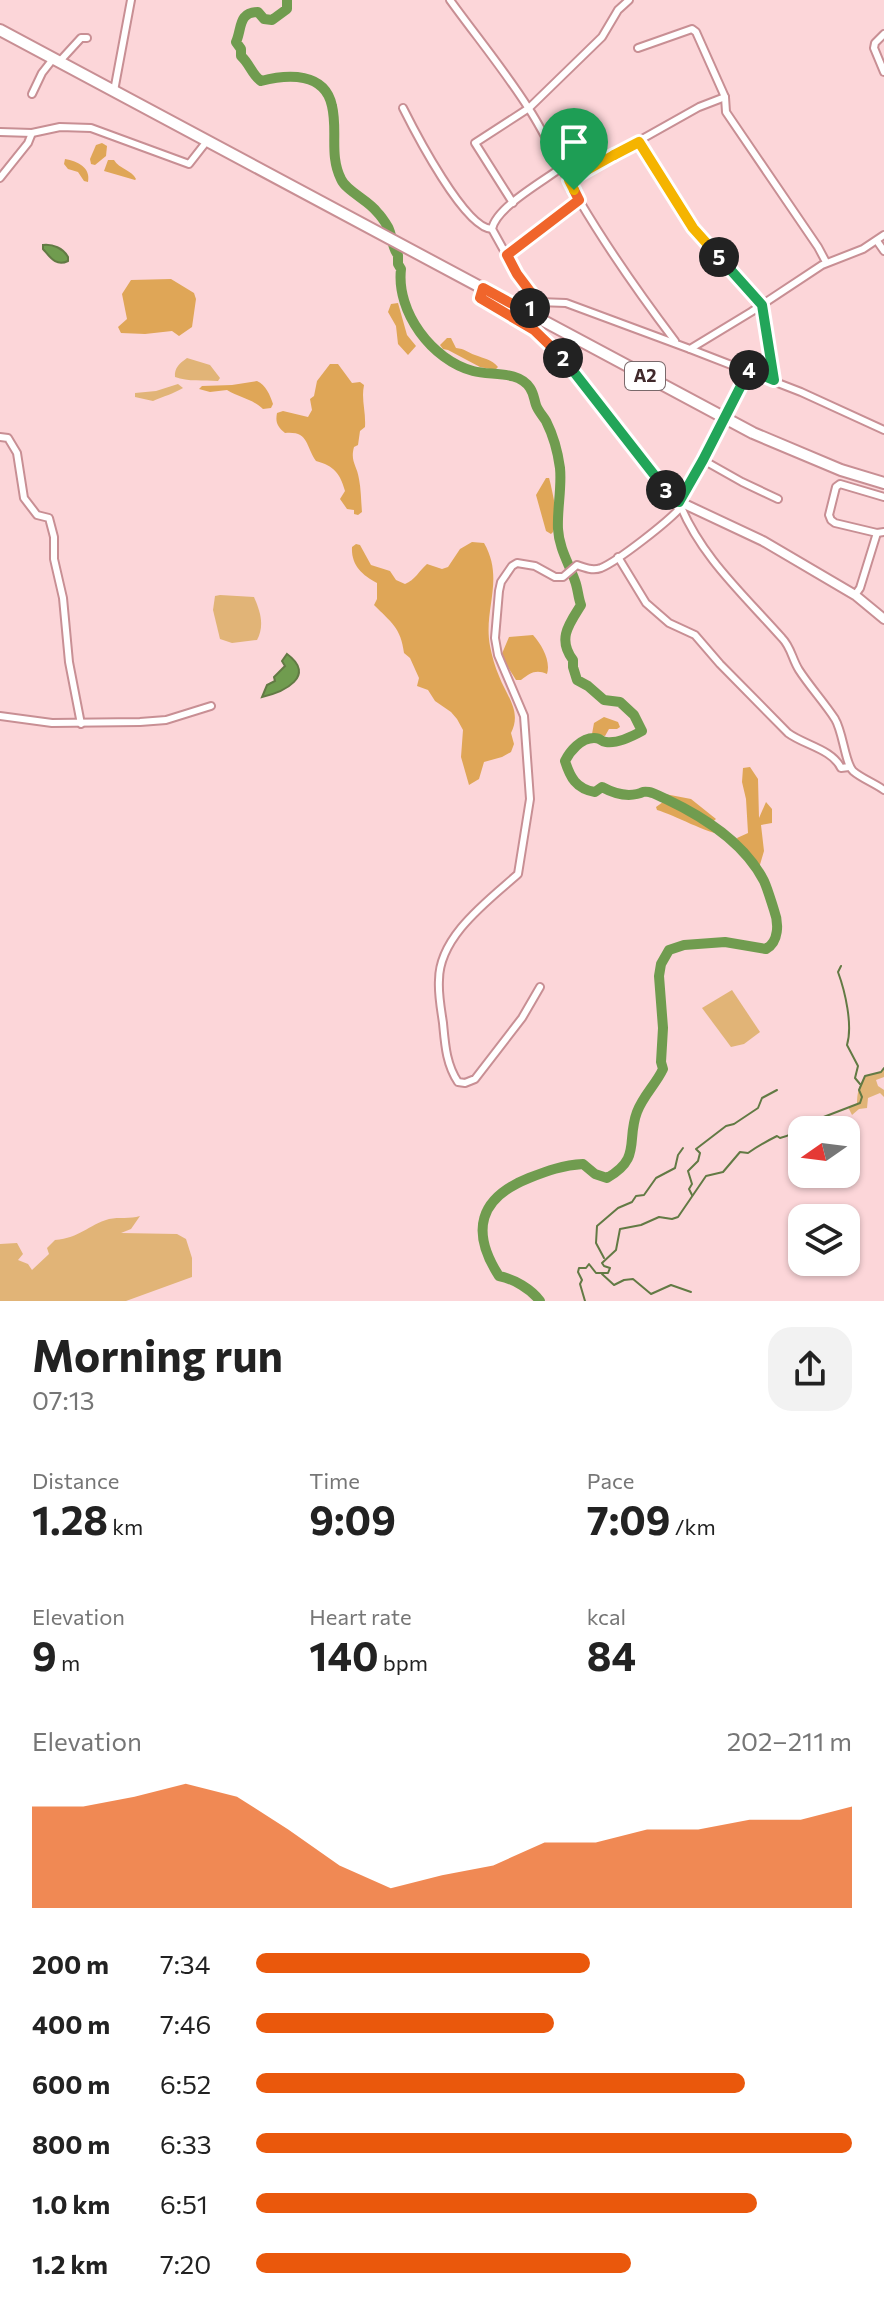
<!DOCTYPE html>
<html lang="en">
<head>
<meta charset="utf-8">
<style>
  :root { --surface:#fff; --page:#f2f2f2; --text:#222; --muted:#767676; --accent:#ea580c }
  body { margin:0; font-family:Commissioner,sans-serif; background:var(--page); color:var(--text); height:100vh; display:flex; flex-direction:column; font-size:30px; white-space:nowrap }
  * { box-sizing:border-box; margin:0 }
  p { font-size:26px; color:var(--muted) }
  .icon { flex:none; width:44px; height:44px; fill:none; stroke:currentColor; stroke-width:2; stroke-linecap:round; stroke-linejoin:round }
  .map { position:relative; height:1301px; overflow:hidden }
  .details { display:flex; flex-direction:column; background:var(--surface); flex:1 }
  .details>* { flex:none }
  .needle { width:52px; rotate:256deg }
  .buttons { position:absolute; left:788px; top:1116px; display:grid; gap:16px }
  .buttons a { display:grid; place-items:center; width:72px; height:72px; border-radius:16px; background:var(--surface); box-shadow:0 2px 6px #0004; font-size:40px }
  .pin { position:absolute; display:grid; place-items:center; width:68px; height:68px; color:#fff; margin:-82px -34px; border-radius:50% 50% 50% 0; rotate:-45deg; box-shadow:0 0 8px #0007 }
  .pin .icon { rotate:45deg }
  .km { position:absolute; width:40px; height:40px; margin:-20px; border-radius:50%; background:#222; color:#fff; font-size:22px; line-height:40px; text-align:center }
  .round { display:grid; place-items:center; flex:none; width:84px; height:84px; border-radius:24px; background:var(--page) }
  .headline { display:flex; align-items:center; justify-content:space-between; height:136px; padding:0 32px }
  h1 { font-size:44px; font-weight:700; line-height:60px }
  .metrics { display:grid; grid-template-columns:repeat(3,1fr); gap:12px; height:136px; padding:8px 32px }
  .metrics div { display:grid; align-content:center }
  .metrics b { font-size:40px; font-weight:700 }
  .metrics small { font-size:22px; font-weight:400 }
  .metrics p { font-size:22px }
  .chart { height:224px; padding:16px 32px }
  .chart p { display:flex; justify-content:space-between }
  .chart svg { width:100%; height:144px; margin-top:8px; fill:var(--accent); opacity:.7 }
  ul { padding:0 32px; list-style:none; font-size:26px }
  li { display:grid; grid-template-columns:128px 96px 1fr; align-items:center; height:60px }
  li i { height:20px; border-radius:10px; background:var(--accent) }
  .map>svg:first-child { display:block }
  .green { fill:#e1b477 }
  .forest { fill:#dfa657 }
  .water { fill:#709c4f; stroke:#627a44; stroke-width:2 }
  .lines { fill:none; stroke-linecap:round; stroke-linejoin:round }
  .stream { stroke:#627a44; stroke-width:2 }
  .river { stroke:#709c4f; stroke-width:10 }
  .minor-casing { stroke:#c88f94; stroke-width:10 }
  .tertiary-casing { stroke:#c88f94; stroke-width:12 }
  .primary-casing { stroke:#c88f94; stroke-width:14 }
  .minor { stroke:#fff; stroke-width:6 }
  .tertiary { stroke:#fff; stroke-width:8 }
  .primary { stroke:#fff; stroke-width:10 }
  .split-1-casing { stroke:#fff; stroke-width:16 }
  .split-2-casing { stroke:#fff; stroke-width:16 }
  .split-3-casing { stroke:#fff; stroke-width:16 }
  .split-4-casing { stroke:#fff; stroke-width:16 }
  .split-5-casing { stroke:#fff; stroke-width:16 }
  .split-6-casing { stroke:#fff; stroke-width:16 }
  .split-7-casing { stroke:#fff; stroke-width:16 }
  .split-1 { stroke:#f0652b; stroke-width:10 }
  .split-2 { stroke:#f0652b; stroke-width:10 }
  .split-3 { stroke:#22a559; stroke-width:10 }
  .split-4 { stroke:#22a559; stroke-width:10 }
  .split-5 { stroke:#22a559; stroke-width:10 }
  .split-6 { stroke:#f5b400; stroke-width:10 }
  .split-7 { stroke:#f5b400; stroke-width:10 }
  .labels { text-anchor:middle; stroke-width:7; stroke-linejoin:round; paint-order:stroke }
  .shield { fill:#fff; stroke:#79696b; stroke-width:2 }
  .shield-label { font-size:18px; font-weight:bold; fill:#40292b }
</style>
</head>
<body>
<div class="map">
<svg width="884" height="1301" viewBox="0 0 884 1301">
  <rect width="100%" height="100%" fill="#fcd6d9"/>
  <g class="green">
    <path d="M187,358L210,365L220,378L218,381C204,380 188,382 175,377C174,368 180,363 187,358Z"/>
    <path d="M178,384L183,388C173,394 164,396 153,401L135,397V393L156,391Z"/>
    <path d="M220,595L254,597C260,611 265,625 257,640L232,643L220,639L213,610L215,596Z"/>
    <path d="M732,990L760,1032L744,1044L731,1047L702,1008Z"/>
    <path d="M884,1068V1077L876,1080L878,1086L884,1090V1097L880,1093L868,1098L867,1108L859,1109L852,1115L848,1107L857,1104C857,1093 859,1085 865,1076L881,1072Z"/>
    <path d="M140,1216L131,1229L121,1233L177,1234L186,1239L192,1258V1277L126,1301H0V1244L17,1243L23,1254L18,1260L28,1264L32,1270L49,1254L47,1248L55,1240C80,1238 88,1225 109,1219C119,1217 130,1219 140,1216Z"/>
  </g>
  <g class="forest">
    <path d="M102,143L107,146L106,156L95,165L91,164L90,159L96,145Z"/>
    <path d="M65,159C78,161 91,168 88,182L84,181L78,172L68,169L64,164Z"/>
    <path d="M108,160H114C119,169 132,170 136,179L135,180L104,171Z"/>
    <path d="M171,279L194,293L196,299L192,327L179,336L172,331L145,334L121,333L118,327L127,319L122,294L131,280Z"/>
    <path d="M398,303L407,335L416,346L408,355L398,344L396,326L388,312L391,304Z"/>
    <path d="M447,338H451L456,348C465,349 467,352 475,355C485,359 491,359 498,367L495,370L480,367L448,350L443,349L440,345Z"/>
    <path d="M330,364H338L352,383L360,382L364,385C361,400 366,411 365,427L360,431L358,445L354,447C350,462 357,465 359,479C361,489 361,501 362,512L358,515L354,514V510L347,509L340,499L345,491C340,473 334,466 316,461C305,445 309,431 285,433C278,427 275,423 277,413L283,411L308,417L312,410L310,399L314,396L317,381Z"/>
    <path d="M257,381C266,385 270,395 273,404L271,408L263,409C251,398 240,398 227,390L210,392L199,389L202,386L232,385Z"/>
    <path d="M546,478H549C550,480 556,509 556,511C556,519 553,524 553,532L551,534L546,531L536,495Z"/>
    <path d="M472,542L484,543C505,579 483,610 490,646C492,656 495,667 499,676C507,697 522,711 511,733L514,744L511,752L502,757L484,762L479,779L469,785L461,757L463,730L457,719L451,712L435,701L428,690L417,686L419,678L410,658L404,653C401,628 391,622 374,605L377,599V583C362,575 351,565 352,547L356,544L360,545L371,565L390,571L396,580L405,584C415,580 419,571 427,564L442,569L448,567L460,549Z"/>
    <path d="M533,635C542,645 551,661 547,674C536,669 530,673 521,680H516L501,656L509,637Z"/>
    <path d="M604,717L618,722L620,727L617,729H609L605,736L592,734L594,723Z"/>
    <path d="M750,767L758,779L759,818L766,802L772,809V823L761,825L764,851L759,868L741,850L737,838L748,833L746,799L742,782L743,768Z"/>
    <path d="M665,794L691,799L716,819L709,825L721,834C709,834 674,815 657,810L656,807L663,802Z"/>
  </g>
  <g class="water">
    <path d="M43,245C53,244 63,248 68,257V261C56,267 50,257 43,249Z"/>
    <path d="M287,654C317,676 284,692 262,697L267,685L275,681L274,677L285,666L282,661Z"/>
  </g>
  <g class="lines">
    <g class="stream">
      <path d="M841,966L838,972C845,991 853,1025 847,1045L858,1066L855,1078L860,1084"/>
      <path d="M692,1195L689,1189L692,1184L688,1171L698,1161L700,1153L696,1149L726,1126L734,1124L758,1108L762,1098L777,1090"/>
      <path d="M604,1258L596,1243L597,1226L618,1208L632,1202L636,1196L644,1195L656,1178L675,1168L678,1155L683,1148"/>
      <path d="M602,1274L614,1285L624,1280L633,1279L651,1294L671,1285L691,1292"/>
      <path d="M585,1301L580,1284L582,1280L578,1272L579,1268H586L589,1264L596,1273H608L610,1268L604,1266L602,1263L616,1250L620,1229L641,1225L659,1217L672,1219L678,1217L706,1176L723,1172L740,1152L748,1153C758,1146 767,1141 777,1136L780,1138C788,1136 802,1130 807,1125L814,1126L821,1118L860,1103L862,1097L859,1090L865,1076L881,1072L884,1068"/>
    </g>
    <path class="river" d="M287,0V9L272,20L264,19L258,12C238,12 242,29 236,42L241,49V56C250,64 252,75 261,81C288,74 325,72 332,106C338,131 329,155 341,179C346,191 368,200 377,212C381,216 385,222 388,227C393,237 391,246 398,255V264L401,269C396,312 432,360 473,371C491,376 518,370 530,388C534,394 534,399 536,405C538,411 543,416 546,421C553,435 558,453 560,468C562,488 557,509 558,529C559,548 569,564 575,581C578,589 578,597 581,605C569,624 557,639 573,660V667L577,680L588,686L604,700L620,702L634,715L642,731C633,736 618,744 606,742C599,741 602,738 594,738C581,738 570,751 565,761C570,777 576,789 595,792L602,787C613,793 624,797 637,794C646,792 640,791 649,792C655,793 660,797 666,799C704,817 744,842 764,881C768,890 771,901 774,910C779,923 779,942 766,949L725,942L684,945L669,950L661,964L659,976L663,1028L661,1062L663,1069C656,1084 643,1096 637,1112C626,1141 642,1158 607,1178L595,1174L583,1164C563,1165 547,1171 529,1178C479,1198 470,1231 499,1276C514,1279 531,1289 540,1301"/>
    <g class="minor-casing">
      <g id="minor">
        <path d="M450,0C476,36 505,71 529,109C548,138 561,170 579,200C608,249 641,296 675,341"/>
        <path d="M884,34L875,43L874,48L884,72"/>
        <path d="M638,48L692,29L696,32L725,97L726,112L818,247L826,262"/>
        <path d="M59,62L81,38H87"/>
        <path d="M114,91L131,0"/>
        <path d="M32,94L42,73L53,59"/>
        <path d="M403,108C415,132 465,229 492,229"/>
        <path d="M0,132L32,133L60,127L91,128L189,164L207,141"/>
        <path d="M639,142L693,228L762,305L774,380"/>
        <path d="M0,178L28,143L32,133"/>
        <path d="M569,180L699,107L725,97"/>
        <path d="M513,203L475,143L529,108L602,37L618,10L629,0"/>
        <path d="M877,241L884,251"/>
        <path d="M507,255L579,200"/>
        <path d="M538,302L517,274L492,229C496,207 544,181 562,167"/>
        <path d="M527,311L538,302L566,303L690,349L751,312L822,265L863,249L884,235"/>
        <path d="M690,349L801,392L884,430"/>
        <path d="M748,370L703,460L679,502C700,556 744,595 782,638C791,647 792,659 799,670C810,687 824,702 835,719C843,732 845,763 853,771C861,778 874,783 884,790"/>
        <path d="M0,437L8,438L17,453L24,498L37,515L49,518L54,537V559L63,598L69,662L81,724"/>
        <path d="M703,460L742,482L778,499"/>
        <path d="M884,497L840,484L836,487L829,515L831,520L835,523L877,533L884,532"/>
        <path d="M618,557L646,603L669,623L695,635L720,664L788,733C804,745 832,749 841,768L849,767"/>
        <path d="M855,595L860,588L877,533"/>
        <path d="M0,716L52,723L140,722L166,720L211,706"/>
        <path d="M540,987L522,1018L475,1079L465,1083L458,1082C446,1064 445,1044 443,1023C441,1009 438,994 439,980C439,936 489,900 518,874L530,799L524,716L498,655L495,638L499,591L501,582L512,566L517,563L535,566L555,577H563L577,565C585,568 593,571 601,568C618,561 669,521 681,507"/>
      </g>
    </g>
    <g class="tertiary-casing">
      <path id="tertiary" d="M483,288L480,298L534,330L561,355L621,430L659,482L678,501L763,541L855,595L884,619"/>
    </g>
    <g class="primary-casing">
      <path id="primary" d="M0,30L753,433L841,470L884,483"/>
    </g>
    <use href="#minor" class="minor"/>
    <use href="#tertiary" class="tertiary"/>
    <use href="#primary" class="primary"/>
  </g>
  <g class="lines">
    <g class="split-1-casing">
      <path id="split-1" d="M530,308L538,302L517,274L507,255L579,200L574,190"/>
    </g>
    <g class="split-2-casing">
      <path id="split-2" d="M530,308L527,312L483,288L480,298L534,330L563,358"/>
    </g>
    <g class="split-3-casing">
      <path id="split-3" d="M563,358L666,490"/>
    </g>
    <g class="split-4-casing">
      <path id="split-4" d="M666,490L679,502L703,460L749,370"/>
    </g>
    <g class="split-5-casing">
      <path id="split-5" d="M719,257L762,305L774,380L749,370"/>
    </g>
    <g class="split-6-casing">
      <path id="split-6" d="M614,155L639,142L693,228L719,257"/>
    </g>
    <g class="split-7-casing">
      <path id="split-7" d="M574,190L569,180L614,155"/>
    </g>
    <use href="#split-1" class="split-1"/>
    <use href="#split-2" class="split-2"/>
    <use href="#split-3" class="split-3"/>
    <use href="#split-4" class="split-4"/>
    <use href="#split-5" class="split-5"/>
    <use href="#split-6" class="split-6"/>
    <use href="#split-7" class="split-7"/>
  </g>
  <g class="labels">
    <rect class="shield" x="625" y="362" width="40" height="28" rx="6"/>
    <g class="shield-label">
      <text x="645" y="382">A2</text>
    </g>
  </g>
</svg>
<div class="buttons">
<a><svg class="needle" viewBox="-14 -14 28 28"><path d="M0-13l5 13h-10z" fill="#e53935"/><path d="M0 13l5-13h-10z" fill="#767676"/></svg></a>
<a><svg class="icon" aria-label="layers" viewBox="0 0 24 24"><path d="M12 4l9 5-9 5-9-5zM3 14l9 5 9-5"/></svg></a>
</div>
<div class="pin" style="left:574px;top:190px;background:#1e9e55"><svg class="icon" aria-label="arrive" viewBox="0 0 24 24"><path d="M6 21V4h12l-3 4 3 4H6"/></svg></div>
<b class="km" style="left:530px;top:308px">1</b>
<b class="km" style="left:563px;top:358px">2</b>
<b class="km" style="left:666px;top:490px">3</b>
<b class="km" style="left:749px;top:370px">4</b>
<b class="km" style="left:719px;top:257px">5</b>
</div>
<section class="details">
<div class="headline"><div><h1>Morning run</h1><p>07:13</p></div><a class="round"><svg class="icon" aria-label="share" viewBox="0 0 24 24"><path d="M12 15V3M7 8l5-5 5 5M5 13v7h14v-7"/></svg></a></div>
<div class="metrics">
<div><p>Distance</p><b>1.28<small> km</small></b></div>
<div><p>Time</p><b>9:09</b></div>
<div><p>Pace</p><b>7:09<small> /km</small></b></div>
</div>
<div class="metrics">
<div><p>Elevation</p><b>9<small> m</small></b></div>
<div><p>Heart rate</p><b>140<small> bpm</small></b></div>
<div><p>kcal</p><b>84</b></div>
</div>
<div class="chart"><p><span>Elevation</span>202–211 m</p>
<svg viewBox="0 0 160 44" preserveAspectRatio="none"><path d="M0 44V13L10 13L20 10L30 6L40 10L50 20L60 31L70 38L80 34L90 31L100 24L110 24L120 20L130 20L140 17L150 17L160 13V44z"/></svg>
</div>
<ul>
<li><b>200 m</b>7:34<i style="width:56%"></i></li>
<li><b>400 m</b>7:46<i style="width:50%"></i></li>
<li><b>600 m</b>6:52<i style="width:82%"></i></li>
<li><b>800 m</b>6:33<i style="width:100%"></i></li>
<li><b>1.0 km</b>6:51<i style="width:84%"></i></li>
<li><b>1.2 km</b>7:20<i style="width:63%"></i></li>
</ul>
</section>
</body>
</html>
